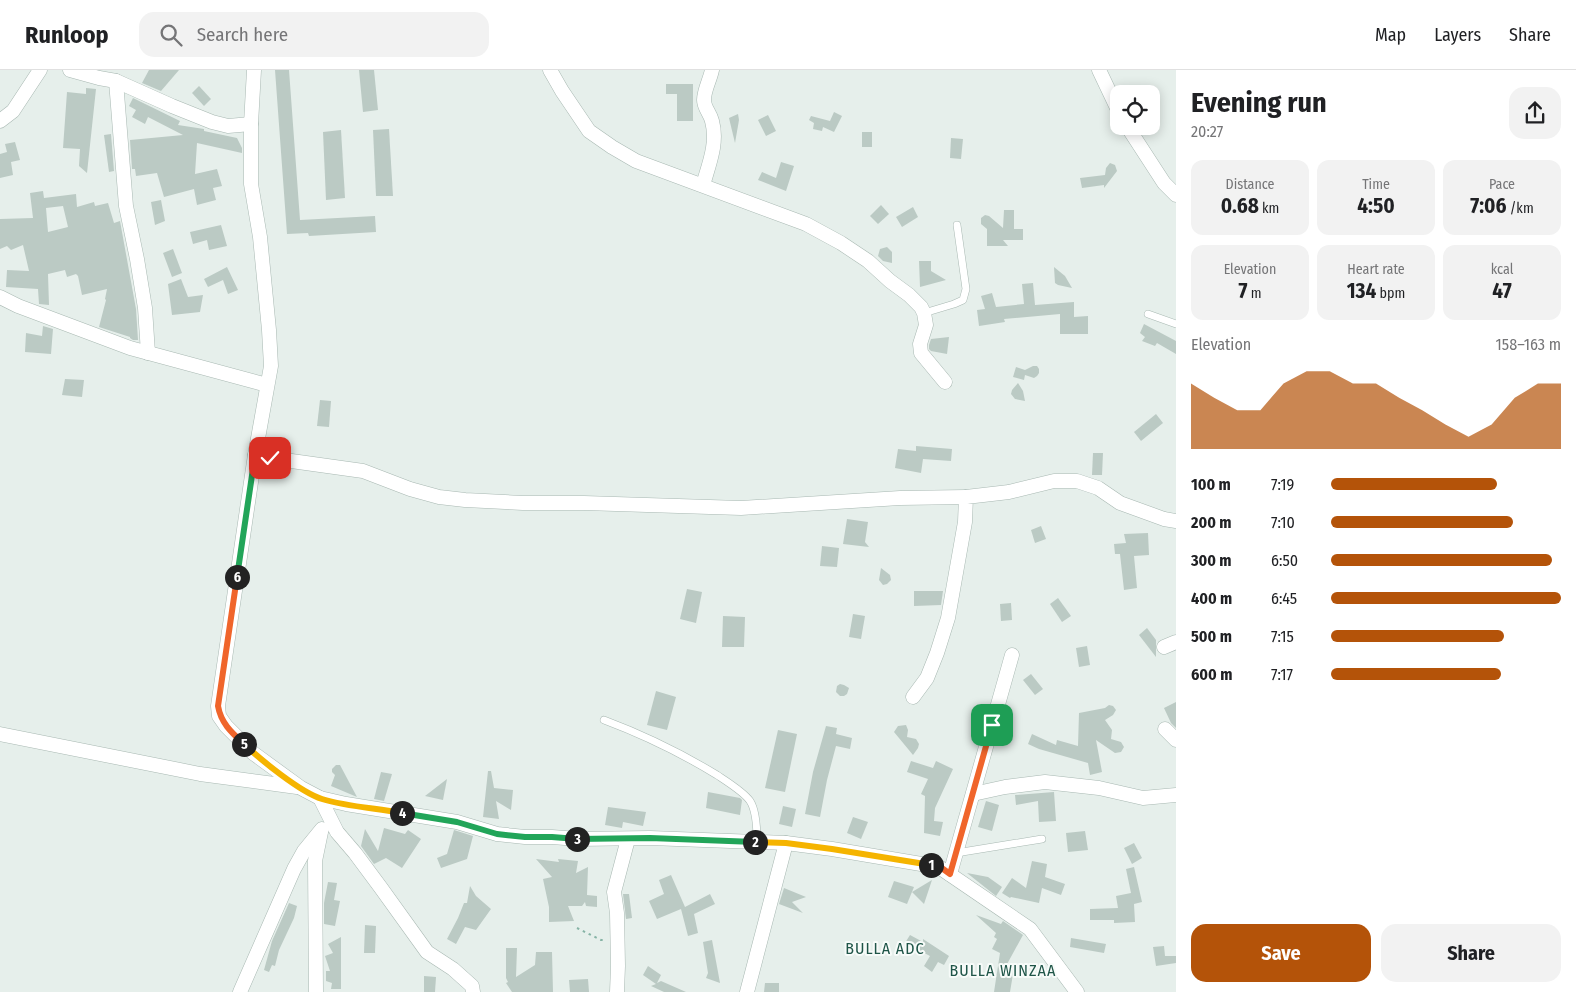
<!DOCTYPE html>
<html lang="en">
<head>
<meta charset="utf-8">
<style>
  :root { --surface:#fff; --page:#f2f2f2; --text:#202124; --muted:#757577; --line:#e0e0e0; --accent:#b45309 }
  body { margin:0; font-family:"Fira Sans Condensed",sans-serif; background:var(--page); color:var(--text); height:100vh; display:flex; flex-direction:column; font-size:19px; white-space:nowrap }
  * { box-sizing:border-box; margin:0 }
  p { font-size:16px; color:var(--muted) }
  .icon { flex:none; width:28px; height:28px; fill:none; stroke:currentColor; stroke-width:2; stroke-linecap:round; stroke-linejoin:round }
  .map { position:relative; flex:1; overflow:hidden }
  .sheet { display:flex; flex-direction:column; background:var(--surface); width:400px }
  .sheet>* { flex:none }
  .controls { position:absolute; left:1110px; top:15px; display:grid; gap:10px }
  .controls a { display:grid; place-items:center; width:50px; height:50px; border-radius:10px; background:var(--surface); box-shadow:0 2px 12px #0003; font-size:25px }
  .pin { position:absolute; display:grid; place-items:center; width:42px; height:42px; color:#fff; margin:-21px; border-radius:10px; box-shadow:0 2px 8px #0006 }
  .km { position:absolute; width:25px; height:25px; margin:-12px; border-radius:50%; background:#222; color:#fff; font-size:14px; line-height:25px; text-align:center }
  .round { display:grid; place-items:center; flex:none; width:52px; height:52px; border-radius:15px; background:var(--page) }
  .overview { display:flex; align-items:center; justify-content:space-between; height:85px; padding:0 15px }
  h1 { font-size:28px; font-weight:700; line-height:38px }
  .metrics { display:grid; grid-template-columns:repeat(3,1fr); gap:8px; height:85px; padding:5px 15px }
  .metrics div { display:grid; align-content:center; border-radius:12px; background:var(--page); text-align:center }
  .metrics b { font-size:21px; font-weight:700 }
  .metrics small { font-size:14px; font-weight:400 }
  .metrics p { font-size:14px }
  .chart { height:140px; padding:10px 15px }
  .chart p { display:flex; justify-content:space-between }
  .chart svg { width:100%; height:90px; margin-top:5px; fill:var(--accent); opacity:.7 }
  .action { display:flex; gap:10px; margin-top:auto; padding:10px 15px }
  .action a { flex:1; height:58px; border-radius:15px; background:var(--accent); color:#fff; font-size:20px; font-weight:700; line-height:58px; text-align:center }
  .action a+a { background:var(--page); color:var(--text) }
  ul { padding:0 15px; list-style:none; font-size:16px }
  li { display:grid; grid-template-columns:80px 60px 1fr; align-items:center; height:38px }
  li i { height:12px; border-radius:6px; background:var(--accent) }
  header { display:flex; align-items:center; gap:30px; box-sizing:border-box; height:70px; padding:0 25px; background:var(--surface); border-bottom:1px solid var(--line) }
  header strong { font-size:24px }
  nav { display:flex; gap:28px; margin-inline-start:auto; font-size:18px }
  .search { width:350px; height:45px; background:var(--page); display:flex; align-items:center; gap:12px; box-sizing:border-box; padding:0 18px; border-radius:15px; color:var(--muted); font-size:19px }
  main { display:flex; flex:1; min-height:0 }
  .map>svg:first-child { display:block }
  .building { fill:#bbcac4; fill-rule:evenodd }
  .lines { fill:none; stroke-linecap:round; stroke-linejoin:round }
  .service-casing { stroke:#a8b8b2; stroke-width:8 }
  .minor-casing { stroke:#a8b8b2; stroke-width:15 }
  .path { stroke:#86b3a5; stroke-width:2; stroke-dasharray:2.5 4; stroke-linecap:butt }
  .service { stroke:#fff; stroke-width:7 }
  .minor { stroke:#fff; stroke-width:14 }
  .split-1-casing { stroke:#fff; stroke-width:10 }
  .split-2-casing { stroke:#fff; stroke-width:10 }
  .split-3-casing { stroke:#fff; stroke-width:10 }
  .split-4-casing { stroke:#fff; stroke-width:10 }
  .split-5-casing { stroke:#fff; stroke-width:10 }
  .split-6-casing { stroke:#fff; stroke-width:10 }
  .split-7-casing { stroke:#fff; stroke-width:10 }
  .split-1 { stroke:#f0652b; stroke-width:6 }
  .split-2 { stroke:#f5b400; stroke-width:6 }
  .split-3 { stroke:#22a559; stroke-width:6 }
  .split-4 { stroke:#22a559; stroke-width:6 }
  .split-5 { stroke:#f5b400; stroke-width:6 }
  .split-6 { stroke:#f0652b; stroke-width:6 }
  .split-7 { stroke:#22a559; stroke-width:6 }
  .labels { text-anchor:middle; stroke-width:4; stroke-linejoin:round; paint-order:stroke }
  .quarter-label { font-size:16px; letter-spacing:1px; fill:#1f5548; stroke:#f7fbf9 }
</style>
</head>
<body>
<header>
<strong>Runloop</strong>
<div class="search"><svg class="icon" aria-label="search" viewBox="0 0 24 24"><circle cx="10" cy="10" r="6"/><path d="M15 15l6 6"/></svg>Search here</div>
<nav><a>Map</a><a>Layers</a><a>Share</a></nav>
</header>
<main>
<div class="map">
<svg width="1176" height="922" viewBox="0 0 1176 922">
  <rect width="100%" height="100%" fill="#e6efeb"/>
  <g class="building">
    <path d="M149,0H179L161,21L142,13Z"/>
    <path d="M275,0H289L300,150L375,146L376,162L309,166L308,163L287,164Z"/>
    <path d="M359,0H374L378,40L363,42Z"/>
    <path d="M666,14H693V51H677V24H666Z"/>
    <path d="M199,16L211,29L204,36L192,23Z"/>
    <path d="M86,18L96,19L87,103L79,96L80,79L63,78L67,22L86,24Z"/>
    <path d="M133,28L180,51L178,55L204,59V61L237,68L242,78V83L197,73L195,104L217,99L222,116L213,118L216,130L197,135L194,119L164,127L157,103L136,106L135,99H132L130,70L183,65L148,47L145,54L132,47L136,40L129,36Z"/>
    <path d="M834,42L842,46L834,62L823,57L822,61L813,59L814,53L809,50L811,46L830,51Z"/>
    <path d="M738,44L739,50L735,73L729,48Z"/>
    <path d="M768,45L776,61L766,66L758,50Z"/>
    <path d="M389,59L393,126H376L373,60Z"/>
    <path d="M341,60L345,128L326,130L323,62Z"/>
    <rect x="862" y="62" width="10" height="15"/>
    <path d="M111,64L114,101L109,102L104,65Z"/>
    <path d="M951,68L963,69L961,89L950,88Z"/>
    <path d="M15,72L20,90L11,92L13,105L0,108V84L7,82L5,74Z"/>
    <path d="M781,92L794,96L786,121L758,110L762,102L776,108Z"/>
    <path d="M1110,93L1115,95L1117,101L1104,118V115L1082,118L1080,108L1105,105L1106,98Z"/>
    <path d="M43,121L44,128L76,124L77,137L94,132L95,136L108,133L114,153L120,151L136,239L138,270H133L130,268V267L99,257L106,230L105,229L107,219L82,225L78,206L76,204L67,207L65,200L48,204L49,235L39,234L38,219L6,217L7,200L29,201L23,175L11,180L7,176L0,179V149L33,148L30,123ZM63,136L68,157L48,162L46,138Z"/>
    <path d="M161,130L165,151L155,155L151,132Z"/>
    <path d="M881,135L889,144L878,154L870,146Z"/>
    <path d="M913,137L918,147L902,157L896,147Z"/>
    <path d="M1004,140H1014V159H1023V170H1003L1008,176H987V159L981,154V148L985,145L989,146L1003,158Z"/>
    <path d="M221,155L227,176L209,180L207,170L193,174L190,162Z"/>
    <path d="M887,177L892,182V193L883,191L878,186L880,179Z"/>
    <path d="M173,179L182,203L172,207L163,183Z"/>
    <path d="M919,191H931V201L946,210L920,217Z"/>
    <path d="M227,197L238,220L228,224L223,210L208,217L204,209Z"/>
    <path d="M1054,197L1065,206L1072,218L1058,215L1055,213Z"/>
    <path d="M181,209L188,227L203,225L200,242L172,245L168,214Z"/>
    <path d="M1033,213L1035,235L1074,232V247L1088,246V264H1060V244L1004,249L1005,252L979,256L977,240L985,239L981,226L992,223L996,237L1024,234L1022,214Z"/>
    <path d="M1144,254L1176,271V284L1157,273L1155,276L1142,271L1145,267L1140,263Z"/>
    <path d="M43,256L53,259L51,284L25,282L26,263L42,266Z"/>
    <path d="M949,267L947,284L931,281L929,279V275L931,269Z"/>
    <path d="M1033,296H1037L1039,299V303L1037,306L1034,308L1025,305L1024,310L1013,307L1016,297L1025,300Z"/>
    <path d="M65,309L84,310L82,327L62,325Z"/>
    <path d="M1018,313L1023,321L1025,331L1015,329L1011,324L1012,320Z"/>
    <path d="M320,330L331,331L329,357L317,356Z"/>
    <path d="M1156,344L1163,353L1141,371L1134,362Z"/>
    <path d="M916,376L952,379L951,391L923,389L921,403L895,398L898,379L916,381Z"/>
    <path d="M1093,383H1103L1102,405H1092Z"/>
    <path d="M847,449L868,452L865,472L869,477L843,474Z"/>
    <path d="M1041,456L1046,469L1035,473L1031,460Z"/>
    <path d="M1148,463L1149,485L1134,486L1137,518L1124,520L1120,484H1115L1114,474L1126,473L1124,464Z"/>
    <path d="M822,476L839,478L837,497L820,496Z"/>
    <path d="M881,498L890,505L891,510L887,514L883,515L879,510Z"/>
    <path d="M687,519L702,522L696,553L680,549Z"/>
    <path d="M914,521H943L941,535L914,536Z"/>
    <path d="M1058,528L1071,546L1062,552L1050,534Z"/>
    <path d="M1011,533L1012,550L1001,551L1000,534Z"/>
    <path d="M853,544L865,546L861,569L849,567Z"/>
    <path d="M723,546L745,547L744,577H722Z"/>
    <path d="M1147,558L1156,570V587L1139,565Z"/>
    <path d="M1087,576L1090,595L1079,597L1076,578Z"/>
    <path d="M1031,604L1043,619L1035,625L1023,610Z"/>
    <path d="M840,614L844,615L849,618L847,624L844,626H840L836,622L837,616Z"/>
    <path d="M656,621L676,627L667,660L647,655Z"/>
    <path d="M1176,632V658L1171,653L1164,638Z"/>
    <path d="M1109,635L1113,636L1116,640L1113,645L1105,650L1112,660L1111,669L1121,672L1124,677L1121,682L1115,683L1096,670L1102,702L1090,705L1088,693L1039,679L1028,674L1032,664L1056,675L1057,670L1078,676L1079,643L1105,638Z"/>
    <path d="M906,655L908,660L907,667L916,669L919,674L918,678L913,685L894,662L898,656Z"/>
    <path d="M826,656L837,658L836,664L852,668L850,679L836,676L827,710L820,747L805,744L813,702Z"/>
    <path d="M778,660L797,664L785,722L765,718Z"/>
    <path d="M911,691L933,698L936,691L953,699L935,738L934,751L943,752L940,766L924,763L925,726L921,724L928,709L907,702Z"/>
    <path d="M336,695H340L357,727L331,716L335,705L332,702V699Z"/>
    <path d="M488,701H491L494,718L513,720L511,740L496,731L499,749L483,747Z"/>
    <path d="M381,702L392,704L384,731L374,729Z"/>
    <path d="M447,709L443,730L425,726Z"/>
    <path d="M708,722L740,728L742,730L740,745L706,738Z"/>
    <path d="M1054,722L1056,751L1039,752L1038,731L1016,735L1015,725Z"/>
    <path d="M986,731L999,735L992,761L978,757Z"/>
    <path d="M783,736L796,739L792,757L779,754Z"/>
    <path d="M608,737L646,742L643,756L623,752L622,758L605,755Z"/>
    <path d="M853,747L868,752L861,769L847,763Z"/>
    <path d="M384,758L405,764L408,760L421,769L402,798L386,788L374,794L361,776L365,759L378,781Z"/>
    <path d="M454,760L473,766L467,789L441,798L437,788L447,784Z"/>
    <path d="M1085,761L1088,780L1068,782L1066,763Z"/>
    <path d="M1134,773L1142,788L1132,794L1124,778Z"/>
    <path d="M536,789L559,792L558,789L578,791L576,803L588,797L587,825L597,826V837L586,836L585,832L582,836H568L574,851L549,852V837L543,809L552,807Z"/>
    <path d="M1032,791L1047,794L1045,807L1065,814L1061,825L1042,818L1039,833L1011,827L1010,828L1002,823L1012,808L1026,818Z"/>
    <path d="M1134,797L1142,832L1134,834L1135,852L1114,853V850H1090V839L1118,838L1116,826L1131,823L1126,799Z"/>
    <path d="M967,803L988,807L1002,817L996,826Z"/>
    <path d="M671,805L685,837L710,824L715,834L694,844L698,863L688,866L681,839L657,849L649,831L664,824L659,810Z"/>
    <path d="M932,810L924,834L912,822Z"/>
    <path d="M894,811L914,817L907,834L888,827Z"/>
    <path d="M328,812L337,813L334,830L340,831L335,856L324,854V833Z"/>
    <path d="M470,816L476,826L491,839L476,860L465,857L456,874L447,869L458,848L464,833H467Z"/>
    <path d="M784,818L806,827L792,832L803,843L779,834Z"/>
    <path d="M623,824H629L632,848L626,849Z"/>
    <path d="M289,833L297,836L294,848L279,880L275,896L272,895L269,902L264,900L272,871Z"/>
    <path d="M976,845L1001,854L1003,851L1023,865L1006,896L1014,898L1010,922H994L1000,883L992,879L997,869L994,867L996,863Z"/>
    <path d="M365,855L376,856L375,883H364Z"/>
    <path d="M910,865L923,872V869L949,886L944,895L938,892L932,902L924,896L930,886L905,873Z"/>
    <path d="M341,867V919H331L332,913L326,911V901H330L325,886L333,883L328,874Z"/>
    <path d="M1071,868L1106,874L1104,883L1070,877Z"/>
    <path d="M712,870L718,902L720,913L706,908L708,903L703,872Z"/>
    <path d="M1164,876L1165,886H1176V893L1156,896L1153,877Z"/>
    <path d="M506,878H517L516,907L535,895L536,882H552L553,922H512L506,913L508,912L506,908Z"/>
    <path d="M648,896L661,905L657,913L661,911L686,922H664L651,916L656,914L643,905Z"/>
    <path d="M424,906L436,907L435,922H424Z"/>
    <path d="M588,909L589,922H570L569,910Z"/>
    <path d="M765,913H779V922H764Z"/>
  </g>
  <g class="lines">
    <g class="service-casing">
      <g id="service">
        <path d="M924,243L954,234L963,230L966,219L957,155"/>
        <path d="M1148,244L1176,254"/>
        <path d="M604,650C644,665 681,683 717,705C726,711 744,722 750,731C756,740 757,762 757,772"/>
        <path d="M956,783L1042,769"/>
      </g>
    </g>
    <g class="minor-casing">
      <g id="minor">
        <path d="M70,0L99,8L116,11L172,36L212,52L228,56L251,54"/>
        <path d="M254,0L251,54V114L260,167L269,260L271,296L255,385L218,636L219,646L226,656L253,683L301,718L320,728L346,734L457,752L497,764L525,767H552L578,769L650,768L786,773L832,779L939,797L1030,859L1077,922"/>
        <path d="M550,0L562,21L589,61L612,77L636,91L806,154L841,173L868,191L890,211L909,225L921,237L924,243L926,255L920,274L921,283L945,312"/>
        <path d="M1099,0L1119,42"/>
        <path d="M116,11L126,136L137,189L145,238L148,283"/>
        <path d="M0,51L13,41L40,0"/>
        <path d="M1127,56L1164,113L1176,125"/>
        <path d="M703,115C709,94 718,73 712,51C710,43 704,38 704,30C704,20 710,10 712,0"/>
        <path d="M0,227L18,236L130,278L267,315"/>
        <path d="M255,385L270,388L363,401L410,419L439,427L465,430L523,433H584L741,438L900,428L966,427"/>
        <path d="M1164,577L1176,572"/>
        <path d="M913,627L927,608L937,583L948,548L965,452L966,427L1009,422L1054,411H1077L1098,418L1120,433L1164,449L1176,451"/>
        <path d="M1165,659L1176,670"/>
        <path d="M0,664L200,704L297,717"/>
        <path d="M973,724L1005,717L1045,712L1099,718L1143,728L1176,725"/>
        <path d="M320,728L337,762L355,783L381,818L427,882L453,899L472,916L473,922"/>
        <path d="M950,804L1012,585"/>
        <path d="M240,922L294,799L304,781L322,759"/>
        <path d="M316,922L315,791L321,762"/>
        <path d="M617,922L618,896L617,843L614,822L628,769"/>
        <path d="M747,922L786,773"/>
      </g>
    </g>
    <path class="path" d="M577,858L601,870H605"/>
    <use href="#service" class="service"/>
    <use href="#minor" class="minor"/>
  </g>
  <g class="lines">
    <g class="split-1-casing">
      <path id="split-1" d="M931,795L939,796L950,804L992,655"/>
    </g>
    <g class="split-2-casing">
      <path id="split-2" d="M755,772L786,773L832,779L931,795"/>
    </g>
    <g class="split-3-casing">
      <path id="split-3" d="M577,769L650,768L755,772"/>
    </g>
    <g class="split-4-casing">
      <path id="split-4" d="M402,743L457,752L497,764L525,767H552L577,769"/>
    </g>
    <g class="split-5-casing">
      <path id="split-5" d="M244,674C261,690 300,722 322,729C348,737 376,738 402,743"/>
    </g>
    <g class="split-6-casing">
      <path id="split-6" d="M237,507L218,636C221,653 231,662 244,674"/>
    </g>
    <g class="split-7-casing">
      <path id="split-7" d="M237,507L255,385L270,388"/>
    </g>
    <use href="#split-1" class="split-1"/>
    <use href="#split-2" class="split-2"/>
    <use href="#split-3" class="split-3"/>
    <use href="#split-4" class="split-4"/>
    <use href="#split-5" class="split-5"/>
    <use href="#split-6" class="split-6"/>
    <use href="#split-7" class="split-7"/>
  </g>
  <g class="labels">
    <g class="quarter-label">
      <text x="885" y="884">BULLA ADC</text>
      <text x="1003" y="906">BULLA WINZAA</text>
    </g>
  </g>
</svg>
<div class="controls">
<a><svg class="icon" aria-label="locate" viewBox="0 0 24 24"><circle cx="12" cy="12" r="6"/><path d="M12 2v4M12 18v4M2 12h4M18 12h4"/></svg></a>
</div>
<div class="pin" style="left:992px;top:655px;background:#1e9e55"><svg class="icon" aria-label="arrive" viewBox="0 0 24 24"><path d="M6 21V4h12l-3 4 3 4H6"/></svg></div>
<div class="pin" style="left:270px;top:388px;background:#d93025"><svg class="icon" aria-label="check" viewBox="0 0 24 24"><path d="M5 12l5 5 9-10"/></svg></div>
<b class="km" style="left:931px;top:795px">1</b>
<b class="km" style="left:755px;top:772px">2</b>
<b class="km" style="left:577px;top:769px">3</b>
<b class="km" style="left:402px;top:743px">4</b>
<b class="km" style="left:244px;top:674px">5</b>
<b class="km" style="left:237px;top:507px">6</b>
</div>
<section class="sheet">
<div class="overview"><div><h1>Evening run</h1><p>20:27</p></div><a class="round"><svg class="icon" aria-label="share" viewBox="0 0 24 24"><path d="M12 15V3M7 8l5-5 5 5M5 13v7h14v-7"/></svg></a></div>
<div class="metrics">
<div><p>Distance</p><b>0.68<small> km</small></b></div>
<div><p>Time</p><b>4:50</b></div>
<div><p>Pace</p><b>7:06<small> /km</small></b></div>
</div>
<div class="metrics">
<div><p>Elevation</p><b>7<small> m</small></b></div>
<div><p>Heart rate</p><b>134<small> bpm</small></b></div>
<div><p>kcal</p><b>47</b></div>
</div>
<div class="chart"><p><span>Elevation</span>158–163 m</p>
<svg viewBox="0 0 160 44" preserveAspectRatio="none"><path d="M0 44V12L10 19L20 25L30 25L40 12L50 6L60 6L70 12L80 12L90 19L100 25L110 32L120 38L130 32L140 19L150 12L160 12V44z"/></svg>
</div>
<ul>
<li><b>100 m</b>7:19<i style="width:72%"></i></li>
<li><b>200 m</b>7:10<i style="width:79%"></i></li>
<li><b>300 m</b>6:50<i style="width:96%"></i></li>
<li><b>400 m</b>6:45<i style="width:100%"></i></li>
<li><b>500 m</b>7:15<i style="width:75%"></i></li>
<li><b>600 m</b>7:17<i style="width:74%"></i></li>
</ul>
<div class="action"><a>Save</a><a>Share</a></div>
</section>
</main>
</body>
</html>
